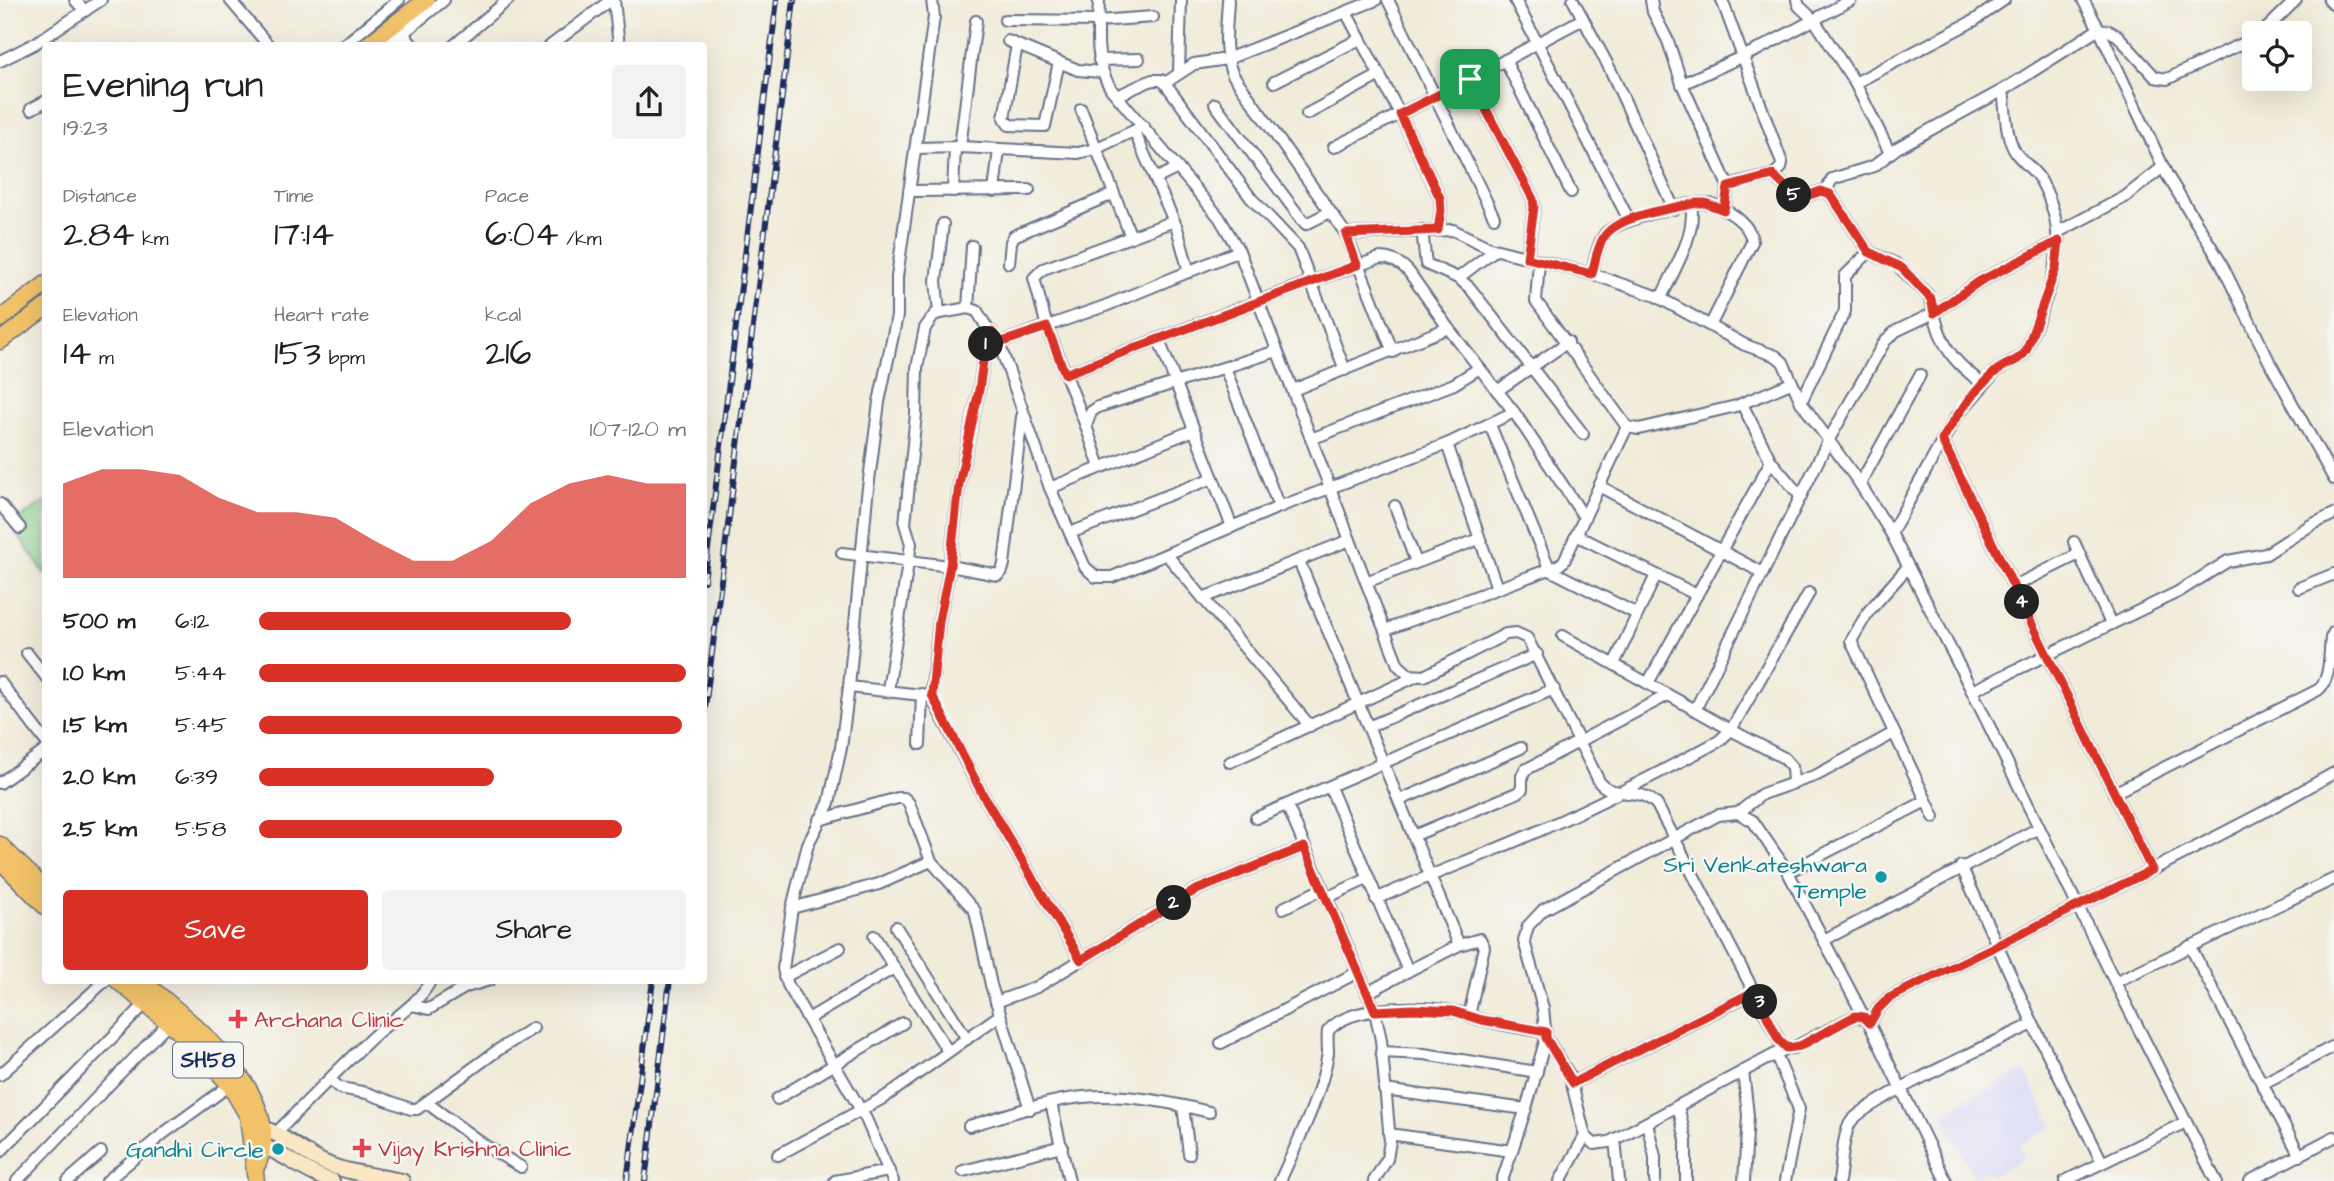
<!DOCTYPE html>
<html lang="en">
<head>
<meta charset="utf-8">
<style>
  :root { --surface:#fff; --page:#f2f2f2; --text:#202124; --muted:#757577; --accent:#d93025 }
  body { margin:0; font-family:"Architects Daughter",sans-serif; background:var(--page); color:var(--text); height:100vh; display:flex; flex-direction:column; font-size:26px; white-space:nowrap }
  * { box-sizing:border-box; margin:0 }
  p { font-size:23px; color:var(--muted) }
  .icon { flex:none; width:38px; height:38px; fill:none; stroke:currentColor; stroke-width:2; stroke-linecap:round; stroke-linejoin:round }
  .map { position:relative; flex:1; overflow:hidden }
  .panel { position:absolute; left:42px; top:42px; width:665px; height:942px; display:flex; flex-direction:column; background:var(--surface); border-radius:7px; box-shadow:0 7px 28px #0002 }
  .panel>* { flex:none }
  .tools { position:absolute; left:2242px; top:21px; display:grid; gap:14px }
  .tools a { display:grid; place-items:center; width:70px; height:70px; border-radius:7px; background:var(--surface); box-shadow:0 7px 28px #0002; font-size:35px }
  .pin { position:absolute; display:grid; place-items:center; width:60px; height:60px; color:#fff; margin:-30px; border-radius:14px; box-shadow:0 4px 10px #0006 }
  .km { position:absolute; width:35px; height:35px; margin:-18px; border-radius:50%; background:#222; color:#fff; font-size:19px; line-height:35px; text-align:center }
  .round { display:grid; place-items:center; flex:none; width:74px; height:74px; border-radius:7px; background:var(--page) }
  .overview { display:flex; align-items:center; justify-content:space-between; height:119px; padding:0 21px }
  h1 { font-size:38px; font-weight:600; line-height:52px }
  .metrics { display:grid; grid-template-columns:repeat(3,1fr); gap:10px; height:119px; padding:7px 21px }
  .metrics div { display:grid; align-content:center }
  .metrics b { font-size:35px; font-weight:600 }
  .metrics small { font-size:19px; font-weight:400 }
  .metrics p { font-size:19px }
  .chart { height:196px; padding:14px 21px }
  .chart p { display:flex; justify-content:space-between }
  .chart svg { width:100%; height:126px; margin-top:7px; fill:var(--accent); opacity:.7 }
  .primary-button { display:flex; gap:14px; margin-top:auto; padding:14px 21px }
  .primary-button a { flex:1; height:80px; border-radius:7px; background:var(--accent); color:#fff; font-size:28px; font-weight:600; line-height:80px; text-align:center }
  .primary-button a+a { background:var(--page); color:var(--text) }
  ul { padding:0 21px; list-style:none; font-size:23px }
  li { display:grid; grid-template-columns:112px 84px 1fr; align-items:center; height:52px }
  li i { height:18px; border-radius:9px; background:var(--accent) }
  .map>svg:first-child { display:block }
  .built { fill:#d8d7f8 }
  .grass { fill:#88d18d; stroke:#528076; stroke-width:2 }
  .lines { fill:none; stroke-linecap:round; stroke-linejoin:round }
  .minor-casing { stroke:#667189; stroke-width:14 }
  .secondary-casing { stroke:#667189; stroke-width:18 }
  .primary-casing { stroke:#667189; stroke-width:19 }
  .minor { stroke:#fff; stroke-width:10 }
  .secondary { stroke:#fae7c3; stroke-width:14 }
  .primary { stroke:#f2c26a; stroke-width:16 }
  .rail-casing { stroke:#1b2f5e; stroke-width:6 }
  .rail { stroke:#f6f6f2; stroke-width:3.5; stroke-dasharray:10; stroke-linecap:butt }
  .route-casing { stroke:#fff; stroke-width:14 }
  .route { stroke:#d93025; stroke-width:9 }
  .culture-dot { fill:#0f9aa8; stroke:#f6f6f2; stroke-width:2.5 }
  .health-dot { fill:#e0444e; stroke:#f6f6f2; stroke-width:2.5 }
  .labels { text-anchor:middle; stroke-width:5; stroke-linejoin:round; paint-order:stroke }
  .shield { fill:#f6f6f2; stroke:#5d6b8a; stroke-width:2 }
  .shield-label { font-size:21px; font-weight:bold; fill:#1b2f5e }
  .culture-label { font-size:23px; fill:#0d838f; stroke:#f6f6f2; text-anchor:end }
  .health-label { font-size:23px; fill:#be3a42; stroke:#f6f6f2; text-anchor:start }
</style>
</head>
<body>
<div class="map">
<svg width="2334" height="1181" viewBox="0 0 2334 1181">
  <rect width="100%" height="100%" fill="#f6f6f2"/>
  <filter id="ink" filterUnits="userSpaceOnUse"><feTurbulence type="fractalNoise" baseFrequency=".0143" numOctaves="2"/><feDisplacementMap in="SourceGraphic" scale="14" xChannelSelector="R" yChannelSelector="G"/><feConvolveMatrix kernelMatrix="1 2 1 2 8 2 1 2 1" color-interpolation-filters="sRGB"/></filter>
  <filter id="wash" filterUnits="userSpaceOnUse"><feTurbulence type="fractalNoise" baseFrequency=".00686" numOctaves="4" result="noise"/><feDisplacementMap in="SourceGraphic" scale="28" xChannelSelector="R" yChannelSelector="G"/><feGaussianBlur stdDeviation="1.57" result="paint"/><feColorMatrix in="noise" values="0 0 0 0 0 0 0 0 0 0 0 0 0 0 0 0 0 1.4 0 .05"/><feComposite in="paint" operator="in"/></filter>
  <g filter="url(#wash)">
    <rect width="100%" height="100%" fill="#f1ebd9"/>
    <path class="built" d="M2024,1070L2053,1127L2019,1145L2024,1158L1991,1176L1985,1170L1974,1177L1941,1113Z"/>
    <path class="grass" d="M45,501V574L11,525Z"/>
  </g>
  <g filter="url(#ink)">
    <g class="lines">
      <g class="minor-casing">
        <g id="minor">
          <path d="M75,0L85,11"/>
          <path d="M230,0L269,46"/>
          <path d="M614,0L619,46"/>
          <path d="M1099,0C1098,31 1094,62 1111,89L1219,217L1239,251L1398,665L1409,675L1424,676L1506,634L1516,633L1527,638L1600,783C1616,800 1639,785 1657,805L1781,1044L1787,1048H1793L1855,1016L1867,1019L1946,1181"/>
          <path d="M1228,0C1227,25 1222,52 1233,75L1346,234L1393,352"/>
          <path d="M1388,0L1494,217"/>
          <path d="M1515,0L1629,220"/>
          <path d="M1573,0L1610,69L1674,209"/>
          <path d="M1651,0L1653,12L1668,41L1682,84L1728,186L1724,210"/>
          <path d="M1722,0L1782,163L1781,168L1773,175L1728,186"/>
          <path d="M1797,0L1799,6L1815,21L1855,83L1890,153"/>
          <path d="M2083,0L2099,29L2167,175L2220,261L2270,363L2334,479"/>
          <path d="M2329,0L2334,5"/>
          <path d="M1346,12L1400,114L1440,198L1441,210L1438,230"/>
          <path d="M1005,20L1098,21L1153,17"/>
          <path d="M403,33L413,46"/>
          <path d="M2262,33L2296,0"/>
          <path d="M1008,41L1078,70L1101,72"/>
          <path d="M1017,45L1004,118L1009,125L1045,126L1059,62"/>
          <path d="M343,46L399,0"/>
          <path d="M387,46L444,0"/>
          <path d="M453,46L508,0"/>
          <path d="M550,46L611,0"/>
          <path d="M1099,60L1139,59"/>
          <path d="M1505,60L1571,192"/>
          <path d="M0,61L34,44L101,0"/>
          <path d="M1179,72L1181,0"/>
          <path d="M1470,79L1533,199L1534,207L1527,258"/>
          <path d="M1274,82L1360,39"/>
          <path d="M1165,83L1194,64L1227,59L1376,0"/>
          <path d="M1855,83L1975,20L2004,0"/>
          <path d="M1682,84L1757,50L1851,0"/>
          <path d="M1119,95L1152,80H1161L1165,83L1251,198L1298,248L1345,370"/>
          <path d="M1215,104L1302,220L1306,224L1330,212"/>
          <path d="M31,109L46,101"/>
          <path d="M1081,109L1131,237"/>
          <path d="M1307,114L1380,75"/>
          <path d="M1134,131L1177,228L1189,272"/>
          <path d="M960,147L976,21"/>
          <path d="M1334,147L1470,79L1583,19"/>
          <path d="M916,148L960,147L1078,153L1095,149L1144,126"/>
          <path d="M1773,175L1796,197L1801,198L1821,191L1830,194L1869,252L1896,264L1927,294C1933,302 1933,311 1936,321C1945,353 1958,365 1983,384"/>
          <path d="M1155,179L1178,168"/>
          <path d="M909,191L1029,190"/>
          <path d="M953,191L955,147"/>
          <path d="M994,191L999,150"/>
          <path d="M1826,191L1832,179L1874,166L1897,148L2003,90L2099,29L2109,31L2118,36L2155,77L2167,79L2254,38"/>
          <path d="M1422,230L1426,264L1458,278L1470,288L1583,434"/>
          <path d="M2058,232L2125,197L2163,167"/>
          <path d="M1346,234L1453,230L1490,248L1592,274L1656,296L1745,345L1776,356L1783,362L1801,402L1860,484L1891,533L1972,691L2115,982L2216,1181"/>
          <path d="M1539,261L1536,301L1627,427L1639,429L1736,406L1791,383"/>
          <path d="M1009,263L1011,242L1014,236L1113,194"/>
          <path d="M1592,274C1595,261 1597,244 1606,233C1617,221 1688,202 1704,203C1723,205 1751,223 1752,242L1711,324"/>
          <path d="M1458,278L1495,250"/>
          <path d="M1661,298C1673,272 1697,233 1691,205"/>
          <path d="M968,308L972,246"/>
          <path d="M939,313L936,281L943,224"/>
          <path d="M1159,340L1232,527"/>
          <path d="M999,343L1050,488L1085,567L1096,577H1112L1279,507L1447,444L1514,412"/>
          <path d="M1225,368L1279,507"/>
          <path d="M1065,374L1310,282L1380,258C1392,258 1401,263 1409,272L1448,328L1514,412L1584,517"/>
          <path d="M1293,390L1448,328"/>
          <path d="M1497,391L1568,342"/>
          <path d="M1801,402L1845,311V276L1869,252"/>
          <path d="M1742,404L1771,461L1801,497"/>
          <path d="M1490,425L1550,570L1637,614"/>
          <path d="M1086,426L1047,327L1034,278L1043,269L1174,221"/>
          <path d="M1311,439L1454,384L1478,369"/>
          <path d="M1942,440L2152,870L2264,812L2334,773"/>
          <path d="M1447,444L1497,588"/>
          <path d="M1100,467L1086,426L1091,412L1098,407L1277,351"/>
          <path d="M1860,484L1920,375"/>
          <path d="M1599,486L1763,573"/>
          <path d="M1050,488L1194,430"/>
          <path d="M0,504L20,528"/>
          <path d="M1395,506L1416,562"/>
          <path d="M1070,533L1213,478"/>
          <path d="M1891,533L1956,417L1996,371L2022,356L2026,351C2048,289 2076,246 2041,181C2035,170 2023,163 2016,153C2005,137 2006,109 2003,90"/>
          <path d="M1576,535L1697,595"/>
          <path d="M2074,542L2111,624"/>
          <path d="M842,553L950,566L998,575L1002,571L1004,564L1022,417"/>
          <path d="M1167,555L1310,726"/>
          <path d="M1299,561L1459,945"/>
          <path d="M1907,568L1868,612L1851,641L1934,817"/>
          <path d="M1366,582L1479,539"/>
          <path d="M2014,586L2079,554"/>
          <path d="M2299,588L2334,574"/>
          <path d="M1203,598L1350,540"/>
          <path d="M1385,630L1558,566L1564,561L1627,427"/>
          <path d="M1563,636L1731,730L1784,758L1792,767L1793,783"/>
          <path d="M27,653L46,677"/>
          <path d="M1614,664L1656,575"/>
          <path d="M0,682L46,742"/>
          <path d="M1648,683L1771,461"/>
          <path d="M849,687L931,696"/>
          <path d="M888,690L911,544L905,524L916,414L917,368L925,328L935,314L968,308L977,311L989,331"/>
          <path d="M1972,691L2178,592L2228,561L2266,554L2311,525L2334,514"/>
          <path d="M1695,710L1828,441L1885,341L1896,331L1934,313L1980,281L2059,241"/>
          <path d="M1368,727L1537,654"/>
          <path d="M920,744L922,694"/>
          <path d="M1230,762L1415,677"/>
          <path d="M0,783L46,750"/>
          <path d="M1330,787L1408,971L1367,993"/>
          <path d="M2114,793L2318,690C2331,680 2329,654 2331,638L2334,632"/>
          <path d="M1400,800L1521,748"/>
          <path d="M1287,805L1375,1011L1381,1040L1390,1141L1387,1159L1374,1181"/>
          <path d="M1738,813L1762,794L1817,775L1894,733"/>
          <path d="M1256,818L1554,689"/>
          <path d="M819,820L898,798H904L909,803L931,861L975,911L991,985L1030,1109"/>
          <path d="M1413,836L1519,792L1522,789V776L1525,770L1668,695"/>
          <path d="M1961,866L2033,1024L2102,1162"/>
          <path d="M1788,872L1926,801"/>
          <path d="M1326,898L1367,879"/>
          <path d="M1376,899C1431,874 1488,854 1543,829C1603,802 1661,772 1719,741L1731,730L1809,593"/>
          <path d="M792,908L879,884L931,861"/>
          <path d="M1283,908L1322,889"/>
          <path d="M896,927L967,1039"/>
          <path d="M874,936L948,1051"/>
          <path d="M1824,940L2039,828"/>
          <path d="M2190,946L2300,1156"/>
          <path d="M1081,960L983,795L931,696L939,621L950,566L959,484L979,390L987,333L992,332L996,341L1002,342L1105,306L1239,251"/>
          <path d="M1408,971L1459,945L1480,939L1484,947L1469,1016"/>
          <path d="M784,977L840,948"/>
          <path d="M2115,982L2334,879"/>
          <path d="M996,1002L1037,987L1194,891L1304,847"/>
          <path d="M412,1005L429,1009L466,987L490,980"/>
          <path d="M808,1019L894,968"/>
          <path d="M1870,1023L1878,1009L1889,998L2152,870"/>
          <path d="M1546,1038L1570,1076L1585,1136L1594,1144L1609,1142L1625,1134L1787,1048"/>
          <path d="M1221,1043L1358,972"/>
          <path d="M1381,1052L1424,1054L1537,1072"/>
          <path d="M1776,1055L1799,1109L1785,1181"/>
          <path d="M1743,1071L1748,1115L1744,1181"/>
          <path d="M0,1075L106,980"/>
          <path d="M330,1080L340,1088L367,1093L411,1109H417L498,1050L533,1028"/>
          <path d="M1573,1083L1756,991"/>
          <path d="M2262,1084L2334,1046"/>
          <path d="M1384,1090L1526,1109"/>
          <path d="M777,1099L903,1023"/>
          <path d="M427,1103L484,1145L521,1167"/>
          <path d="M1051,1103L1069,1181"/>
          <path d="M1183,1106L1189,1154"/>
          <path d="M1678,1106L1686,1140V1181"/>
          <path d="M1647,1123L1655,1157V1181"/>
          <path d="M969,1126C1011,1114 1057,1096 1101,1096C1137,1096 1174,1103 1209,1112"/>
          <path d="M276,1133C309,1100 342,1065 377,1033C397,1016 418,1004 431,980"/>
          <path d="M1389,1134L1512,1151"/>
          <path d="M1615,1139L1619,1181"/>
          <path d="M0,1152L150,999"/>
          <path d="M778,1155L885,1097L1000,1015"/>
          <path d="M963,1171L1062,1146"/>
          <path d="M17,1181L169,1022"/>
          <path d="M68,1181L101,1152"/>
          <path d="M107,1181L164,1133L230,1085"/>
          <path d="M835,1181L889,1171"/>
          <path d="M893,1181L866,1119L788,985L783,969L792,908L808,844L829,803L841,748L849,687L867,496L879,402L897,316V277L934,17L932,0"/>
          <path d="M1280,1181C1297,1143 1322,1094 1328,1053C1328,1046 1327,1038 1328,1031C1350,1004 1424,1005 1457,1012C1465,1013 1473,1018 1482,1020C1503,1025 1524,1029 1546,1032"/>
          <path d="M1502,1181L1528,1102L1546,1038L1543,1008L1524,941L1528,926L1543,910L1718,815L1738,813L1753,821L1788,872L1864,1017"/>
          <path d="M1560,1181L1585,1136"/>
          <path d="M1839,1181C1842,1164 1842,1139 1850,1123C1863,1101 2002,1039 2033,1024"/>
          <path d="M2065,1181L2186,1122"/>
          <path d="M2250,1181L2334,1137"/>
        </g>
      </g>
      <g class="secondary-casing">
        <g id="secondary">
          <path d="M254,1125C278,1131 296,1148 317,1159C342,1173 374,1175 402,1181"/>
          <path d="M251,1143C281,1149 303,1173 332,1181"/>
        </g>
      </g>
      <g class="primary-casing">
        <g id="primary">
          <path d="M366,46L426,0"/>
          <path d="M0,319L46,284"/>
          <path d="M0,341L46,307"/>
          <path d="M0,845L46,890"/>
          <path d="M0,860L46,907"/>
          <path d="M117,980L187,1038L230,1085L248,1116L256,1181"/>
          <path d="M141,980C189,1021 293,1098 255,1169"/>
        </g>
      </g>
      <use href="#minor" class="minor"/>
      <use href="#secondary" class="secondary"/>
      <use href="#primary" class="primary"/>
      <g class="rail-casing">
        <g id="rail">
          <path d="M704,581L777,0"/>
          <path d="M704,716L794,0"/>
          <path d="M627,1181L653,980"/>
          <path d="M645,1181L670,980"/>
        </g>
      </g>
      <use href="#rail" class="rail"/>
    </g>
  </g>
  <g class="lines" filter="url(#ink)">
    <g class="route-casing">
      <path id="route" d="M1470,79L1533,199L1534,207L1527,258L1592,274C1595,262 1597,247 1604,237C1618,215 1671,209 1696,203H1705L1724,210L1728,187L1773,175L1796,197L1801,198L1821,191L1830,194L1869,252L1902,268L1931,299L1934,313L1980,281L2059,241L2056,268L2026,351C2018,363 2004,363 1994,373C1973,392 1956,416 1942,440L2152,870L1889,998L1878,1009L1870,1023L1864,1017L1855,1016L1800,1046L1787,1048L1778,1039L1755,991L1573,1083L1546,1038V1032L1482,1020L1453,1011L1413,1009L1375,1011L1304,847L1194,891L1081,960L983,795L932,695L939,621L950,566L959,484L979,390L987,333L992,332L999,343L1047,327L1065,374L1357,265L1346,234L1438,230L1441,210L1440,198L1400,114Z"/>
    </g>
    <use href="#route" class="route"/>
  </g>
  <g class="culture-dot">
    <circle cx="1881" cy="877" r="7"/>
    <circle cx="278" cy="1149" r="7"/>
  </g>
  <g class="health-dot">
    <path d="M234.5 1008.5h7v7h7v7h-7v7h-7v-7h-7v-7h7z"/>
    <path d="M358.5 1137.5h7v7h7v7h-7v7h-7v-7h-7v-7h7z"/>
  </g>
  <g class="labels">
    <rect class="shield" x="173" y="1042.5" width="70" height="35" rx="5"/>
    <g class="shield-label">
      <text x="208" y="1067">SH58</text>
    </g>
    <g class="culture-label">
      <text x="1867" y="872">Sri Venkateshwara<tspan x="1867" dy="26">Temple</tspan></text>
      <text x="264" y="1157">Gandhi Circle</text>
    </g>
    <g class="health-label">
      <text x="254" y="1027">Archana Clinic</text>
      <text x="378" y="1156">Vijay Krishna Clinic</text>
    </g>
  </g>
</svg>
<div class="tools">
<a><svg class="icon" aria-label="locate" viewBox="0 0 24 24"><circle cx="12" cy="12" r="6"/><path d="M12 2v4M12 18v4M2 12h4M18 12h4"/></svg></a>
</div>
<div class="pin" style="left:1470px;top:79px;background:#1e9e55"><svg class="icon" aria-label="arrive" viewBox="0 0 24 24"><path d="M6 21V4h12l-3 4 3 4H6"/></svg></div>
<b class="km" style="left:986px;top:344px">1</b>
<b class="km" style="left:1174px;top:903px">2</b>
<b class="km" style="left:1760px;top:1002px">3</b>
<b class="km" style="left:2022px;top:602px">4</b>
<b class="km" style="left:1794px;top:195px">5</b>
<section class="panel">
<div class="overview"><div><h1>Evening run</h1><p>19:23</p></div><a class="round"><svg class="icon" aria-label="share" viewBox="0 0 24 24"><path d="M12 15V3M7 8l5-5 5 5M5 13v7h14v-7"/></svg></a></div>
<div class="metrics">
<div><p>Distance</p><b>2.84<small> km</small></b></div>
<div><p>Time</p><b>17:14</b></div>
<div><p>Pace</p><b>6:04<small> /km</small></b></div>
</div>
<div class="metrics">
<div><p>Elevation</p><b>14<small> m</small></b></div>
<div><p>Heart rate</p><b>153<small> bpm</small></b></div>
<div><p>kcal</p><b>216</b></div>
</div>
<div class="chart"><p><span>Elevation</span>107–120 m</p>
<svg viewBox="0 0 160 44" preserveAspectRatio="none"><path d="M0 44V11L10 6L20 6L30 8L40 16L50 21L60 21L70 23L80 31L90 38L100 38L110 31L120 18L130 11L140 8L150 11L160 11V44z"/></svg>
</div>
<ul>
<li><b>500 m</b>6:12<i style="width:73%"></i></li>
<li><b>1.0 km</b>5:44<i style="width:100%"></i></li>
<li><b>1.5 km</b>5:45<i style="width:99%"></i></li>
<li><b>2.0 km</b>6:39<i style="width:55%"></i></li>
<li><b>2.5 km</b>5:58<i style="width:85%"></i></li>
</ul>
<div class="primary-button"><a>Save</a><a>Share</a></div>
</section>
</div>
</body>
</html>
